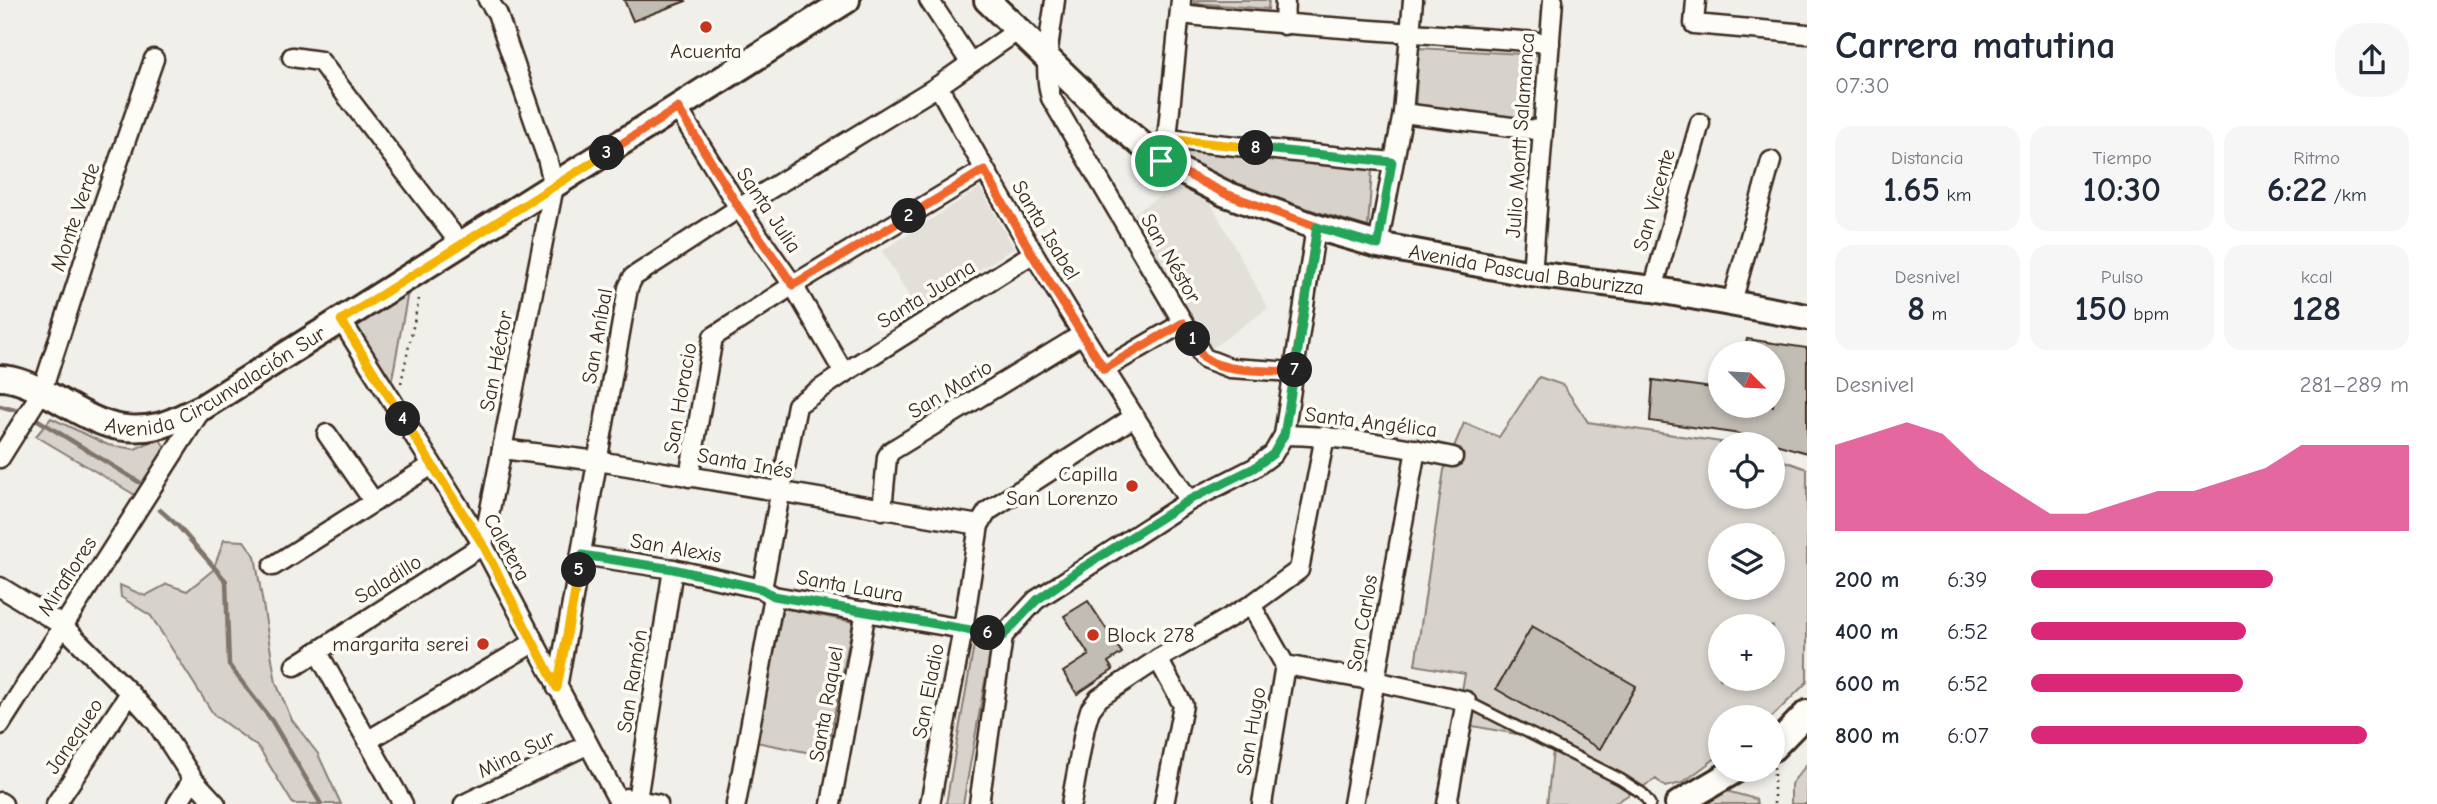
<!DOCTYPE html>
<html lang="es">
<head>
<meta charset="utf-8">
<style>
  :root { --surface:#fff; --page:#f6f6f7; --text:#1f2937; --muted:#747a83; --accent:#db2777 }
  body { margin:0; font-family:"Comic Neue",sans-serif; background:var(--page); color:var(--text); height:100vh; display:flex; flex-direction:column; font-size:26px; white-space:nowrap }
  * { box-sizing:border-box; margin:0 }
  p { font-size:23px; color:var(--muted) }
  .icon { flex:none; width:38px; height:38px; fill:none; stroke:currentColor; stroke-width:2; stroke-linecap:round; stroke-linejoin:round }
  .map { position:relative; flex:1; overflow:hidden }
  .side { display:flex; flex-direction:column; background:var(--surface); width:630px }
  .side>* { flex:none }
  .needle { width:46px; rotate:114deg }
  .tools { position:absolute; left:1708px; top:341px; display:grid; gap:14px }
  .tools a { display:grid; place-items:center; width:77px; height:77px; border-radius:50%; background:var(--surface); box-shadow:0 4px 10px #0003; font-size:35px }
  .pin { position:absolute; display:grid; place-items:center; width:60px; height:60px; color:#fff; margin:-30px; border:4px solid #fff; border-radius:50%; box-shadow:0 2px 7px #0007 }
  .km { position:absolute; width:35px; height:35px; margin:-18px; border-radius:50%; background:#222; color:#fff; font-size:19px; line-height:35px; text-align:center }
  .round { display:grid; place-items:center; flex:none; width:74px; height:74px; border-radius:28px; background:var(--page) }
  .summary { display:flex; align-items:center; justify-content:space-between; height:119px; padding:0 28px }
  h1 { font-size:38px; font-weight:600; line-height:52px }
  .metrics { display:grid; grid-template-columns:repeat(3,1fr); gap:10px; height:119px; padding:7px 28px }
  .metrics div { display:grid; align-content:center; border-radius:18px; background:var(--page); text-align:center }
  .metrics b { font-size:35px; font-weight:600 }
  .metrics small { font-size:19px; font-weight:400 }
  .metrics p { font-size:19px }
  .chart { height:196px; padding:14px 28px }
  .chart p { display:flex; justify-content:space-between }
  .chart svg { width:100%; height:126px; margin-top:7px; fill:var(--accent); opacity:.7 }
  ul { padding:0 28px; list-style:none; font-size:23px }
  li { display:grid; grid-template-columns:112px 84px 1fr; align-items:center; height:52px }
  li i { height:18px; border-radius:9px; background:var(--accent) }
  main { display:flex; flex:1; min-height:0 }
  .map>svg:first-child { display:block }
  .built { fill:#e3e0da }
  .green { fill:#d7d2cc; stroke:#897e75; stroke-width:2; fill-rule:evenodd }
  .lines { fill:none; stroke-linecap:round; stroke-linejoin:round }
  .stream { stroke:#80746b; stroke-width:4.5 }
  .building { fill:#c1bcb4; stroke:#3b2a1e; stroke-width:2 }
  .service-casing { stroke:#3b2a1e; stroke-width:14 }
  .minor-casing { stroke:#3b2a1e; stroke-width:23 }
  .secondary-casing { stroke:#3b2a1e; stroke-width:30 }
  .path { stroke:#3b2a1e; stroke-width:2.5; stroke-dasharray:2 5; stroke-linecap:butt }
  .service { stroke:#fdfcf7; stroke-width:9 }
  .minor { stroke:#fdfcf7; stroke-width:18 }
  .secondary { stroke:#fdfcf7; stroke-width:24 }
  .split-1-casing { stroke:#fff; stroke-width:14 }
  .split-2-casing { stroke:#fff; stroke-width:14 }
  .split-3-casing { stroke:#fff; stroke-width:14 }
  .split-4-casing { stroke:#fff; stroke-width:14 }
  .split-5-casing { stroke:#fff; stroke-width:14 }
  .split-6-casing { stroke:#fff; stroke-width:14 }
  .split-7-casing { stroke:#fff; stroke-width:14 }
  .split-8-casing { stroke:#fff; stroke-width:14 }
  .split-9-casing { stroke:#fff; stroke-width:14 }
  .split-1 { stroke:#f0652b; stroke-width:9 }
  .split-2 { stroke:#f0652b; stroke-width:9 }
  .split-3 { stroke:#f0652b; stroke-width:9 }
  .split-4 { stroke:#f5b400; stroke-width:9 }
  .split-5 { stroke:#f5b400; stroke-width:9 }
  .split-6 { stroke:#22a559; stroke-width:9 }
  .split-7 { stroke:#22a559; stroke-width:9 }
  .split-8 { stroke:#22a559; stroke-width:9 }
  .split-9 { stroke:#f5b400; stroke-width:9 }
  .poi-dot { fill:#c8321e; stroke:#fdfcf7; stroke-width:2.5 }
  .labels { text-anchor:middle; stroke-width:7; stroke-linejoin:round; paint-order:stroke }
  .poi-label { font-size:21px; fill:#3b2a1e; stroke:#fdfcf7; text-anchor:end }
  .street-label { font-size:21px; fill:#3b2a1e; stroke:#fdfcf7 }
</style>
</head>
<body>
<main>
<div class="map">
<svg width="1807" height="804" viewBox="0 0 1807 804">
  <rect width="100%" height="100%" fill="#f1efea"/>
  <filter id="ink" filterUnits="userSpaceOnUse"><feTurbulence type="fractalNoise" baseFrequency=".0143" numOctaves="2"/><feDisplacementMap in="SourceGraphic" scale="14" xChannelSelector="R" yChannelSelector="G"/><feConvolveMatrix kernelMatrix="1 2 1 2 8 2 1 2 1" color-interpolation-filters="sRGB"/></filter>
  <g filter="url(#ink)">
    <g class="built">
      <path d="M1177,185L1208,198L1268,308L1211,349L1131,215Z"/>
      <path d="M980,188L1014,248L917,309L882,251Z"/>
    </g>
    <g class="green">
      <path d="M1194,0H1269L1268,9L1194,3Z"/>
      <path d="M1419,48L1539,55L1535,119L1415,111Z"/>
      <path d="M1168,146L1372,170L1368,227L1231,186L1168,158Z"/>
      <path d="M410,281L390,390L348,319Z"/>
      <path d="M1539,377L1563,385L1588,422L1734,444H1720V497H1773V457L1807,469V682L1772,717L1720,718V755L1682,783L1665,787L1656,779L1613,804H1547L1554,741L1456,723L1465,674L1415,665L1444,470L1464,423L1499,437ZM1720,536H1773V588H1720ZM1720,626H1773V679H1720Z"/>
      <path d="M51,418L108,445L135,449L159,438L166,449L135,495L36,436Z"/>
      <path d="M224,540L244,541L255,556L276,683L292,720L318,754L341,804H293L259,748L214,715L151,616L121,597L120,585L145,596L167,584L187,591L213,570Z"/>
      <path d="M783,608L853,622L826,756L756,742Z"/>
      <path d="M974,645L991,648L963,804H946Z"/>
      <path d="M1807,764V804H1791V784Z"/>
      <path d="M1719,789L1756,799L1757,804H1694Z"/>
    </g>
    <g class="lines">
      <g class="stream">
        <path d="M0,406L25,413"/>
        <path d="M33,417L139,482"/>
        <path d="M160,510L178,526L226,581L229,665L272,721L321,804"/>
      </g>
    </g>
    <g class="building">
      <path d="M624,0H685L686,1L633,21Z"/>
      <path d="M1747,339L1807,348V453L1740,434L1650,421L1653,380L1720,389V406H1773V354H1744Z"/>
      <path d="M1088,601L1122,653L1108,662L1113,670L1077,694L1063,672L1089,655L1064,616Z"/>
      <path d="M1532,626L1636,686L1600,749L1496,689Z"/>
    </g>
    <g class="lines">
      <g class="service-casing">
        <path id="service" d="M1466,701L1620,779L1642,793L1650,804"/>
      </g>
      <g class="minor-casing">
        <g id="minor">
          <path d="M929,0L970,62"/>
          <path d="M1055,0C1051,32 1042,67 1051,98L1204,358L1230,368L1294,372"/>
          <path d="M1696,0L1694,24L1807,34"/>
          <path d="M1180,14C1303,27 1427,33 1550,43"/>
          <path d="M1284,25L1285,0"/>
          <path d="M292,57L320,61L461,245"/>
          <path d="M938,86C1016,228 1100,366 1189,501"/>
          <path d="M678,109L739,208L793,285L844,373"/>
          <path d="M1403,113L1543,131"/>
          <path d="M1167,139L1392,162"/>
          <path d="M1163,151L1167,139L1181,0"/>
          <path d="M1378,245L1403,113L1413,0"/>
          <path d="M1532,274L1553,0"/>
          <path d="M1653,289L1700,123"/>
          <path d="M1732,302L1771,161"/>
          <path d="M341,320L483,545L620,804"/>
          <path d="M1104,369L1183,323"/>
          <path d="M327,434L374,502"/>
          <path d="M1284,435C1341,436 1397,445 1453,457"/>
          <path d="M502,449L598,461L979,525"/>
          <path d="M0,458L42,391L86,255L154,59"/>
          <path d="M689,477L713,337L793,285L984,170"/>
          <path d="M882,510L887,457L891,451L1083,334"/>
          <path d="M582,555L673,569L762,589L774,596L1003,636"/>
          <path d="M273,566L432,465"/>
          <path d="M0,587L62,625L130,693L156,722L193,779L216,804"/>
          <path d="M762,589L797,405L844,373L1032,254"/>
          <path d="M1251,605L1285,665"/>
          <path d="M317,651L403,804"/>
          <path d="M1158,659L1183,705L1164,804"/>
          <path d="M1285,665L1375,681L1466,701L1447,804"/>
          <path d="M295,666L483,545L554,186L547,158L497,13L488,0"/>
          <path d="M557,688L628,288L633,277L739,208L938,86L1017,31"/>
          <path d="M0,725L203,407"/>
          <path d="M367,741L533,643"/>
          <path d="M626,798L658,804"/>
          <path d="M637,800L673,569"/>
          <path d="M0,802L3,804"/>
          <path d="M56,804L130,693"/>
          <path d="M177,804L193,779"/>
          <path d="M464,804L587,745"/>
          <path d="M736,804L774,596"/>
          <path d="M831,804L866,611"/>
          <path d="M930,804L963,629L979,525L988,511L1134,417"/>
          <path d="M979,804L1003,636L1036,600L1189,501L1254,468L1273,454L1284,435L1316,227"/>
          <path d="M1071,804L1085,727L1090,710L1099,698L1158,659L1251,605L1299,570L1325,436"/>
          <path d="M1262,804L1285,665"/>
          <path d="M1353,804L1416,449"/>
        </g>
      </g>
      <g class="secondary-casing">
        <g id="secondary">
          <path id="s1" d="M987,0L1102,111L1161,161L1226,194L1316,227L1378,245L1532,274L1653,289L1807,317"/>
          <path id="s2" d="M0,378C17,378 36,388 51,396C87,416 114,436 158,426C173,423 189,413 203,407L847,0"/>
          <path d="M1773,748L1807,713"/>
          <path d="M1678,804L1736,770"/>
        </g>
      </g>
      <g class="path">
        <path d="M401,383L420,294"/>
        <path d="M1774,804V765"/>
      </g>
      <use href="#service" class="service"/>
      <use href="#minor" class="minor"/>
      <use href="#secondary" class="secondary"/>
    </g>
  </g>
  <g class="lines" filter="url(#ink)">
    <g class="split-1-casing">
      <path id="split-1" d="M1161,161L1226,194L1317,227L1294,372C1271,370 1224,373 1205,358C1200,354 1196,345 1193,339"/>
    </g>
    <g class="split-2-casing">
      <path id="split-2" d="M909,216L984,170L1032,254L1104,369L1183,323L1193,339"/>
    </g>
    <g class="split-3-casing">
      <path id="split-3" d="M607,153L678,108L739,208L793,285L909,216"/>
    </g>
    <g class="split-4-casing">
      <path id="split-4" d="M403,419L341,320L607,153"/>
    </g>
    <g class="split-5-casing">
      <path id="split-5" d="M403,419L483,545L557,688L579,570"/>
    </g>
    <g class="split-6-casing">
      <path id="split-6" d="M579,570L582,555L673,569L762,589L774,596L988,633"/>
    </g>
    <g class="split-7-casing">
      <path id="split-7" d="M988,633L1003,636L1037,600L1079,570L1189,500L1254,468L1273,454L1284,435L1295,370"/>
    </g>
    <g class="split-8-casing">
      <path id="split-8" d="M1256,148L1392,162L1378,245L1317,227L1295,370"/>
    </g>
    <g class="split-9-casing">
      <path id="split-9" d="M1161,161L1167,139L1256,148"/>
    </g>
    <use href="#split-1" class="split-1"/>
    <use href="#split-2" class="split-2"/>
    <use href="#split-3" class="split-3"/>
    <use href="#split-4" class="split-4"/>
    <use href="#split-5" class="split-5"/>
    <use href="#split-6" class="split-6"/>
    <use href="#split-7" class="split-7"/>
    <use href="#split-8" class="split-8"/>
    <use href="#split-9" class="split-9"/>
  </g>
  <g class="poi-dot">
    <circle cx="706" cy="27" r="7"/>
    <circle cx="1132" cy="486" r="7"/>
    <circle cx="1093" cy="635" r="7"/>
    <circle cx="483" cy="644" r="7"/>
  </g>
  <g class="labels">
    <g class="poi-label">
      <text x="706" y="58" text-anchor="middle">Acuenta</text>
      <text x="1118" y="481">Capilla<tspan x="1118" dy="24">San Lorenzo</tspan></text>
      <text x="1107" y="642" text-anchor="start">Block 278</text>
      <text x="469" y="651">margarita serei</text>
    </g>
    <g class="street-label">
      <text transform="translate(1520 135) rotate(-86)" y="7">Julio Montt Salamanca</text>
      <text transform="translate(1654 200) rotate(-74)" y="7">San Vicente</text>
      <text transform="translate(769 210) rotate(56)" y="7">Santa Julia</text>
      <text transform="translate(75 217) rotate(-71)" y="7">Monte Verde</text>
      <text transform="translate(1046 230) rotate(59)" y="7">Santa Isabel</text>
      <text transform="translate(1171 258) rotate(60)" y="7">San Néstor</text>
      <text dy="7" stroke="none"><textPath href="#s1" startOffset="621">Avenida Pascual Baburizza</textPath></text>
      <text transform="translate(926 294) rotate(-32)" y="7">Santa Juana</text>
      <text transform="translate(597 336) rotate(-80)" y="7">San Aníbal</text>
      <text transform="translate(496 361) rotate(-79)" y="7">San Héctor</text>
      <text dy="7" stroke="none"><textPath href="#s2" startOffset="238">Avenida Circunvalación Sur</textPath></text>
      <text transform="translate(950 389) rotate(-31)" y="7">San Mario</text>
      <text transform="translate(680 398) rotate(-80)" y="7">San Horacio</text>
      <text transform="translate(1371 422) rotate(7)" y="7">Santa Angélica</text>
      <text transform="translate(745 463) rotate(10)" y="7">Santa Inés</text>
      <text transform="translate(507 547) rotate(61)" y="7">Caletera</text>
      <text transform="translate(676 548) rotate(10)" y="7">San Alexis</text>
      <text transform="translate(67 576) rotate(-57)" y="7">Miraflores</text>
      <text transform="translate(388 579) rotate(-32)" y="7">Saladillo</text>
      <text transform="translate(850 586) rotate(10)" y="7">Santa Laura</text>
      <text transform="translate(1362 623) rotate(-80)" y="7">San Carlos</text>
      <text transform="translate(632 681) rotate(-81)" y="7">San Ramón</text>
      <text transform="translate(928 691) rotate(-79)" y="7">San Eladio</text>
      <text transform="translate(826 704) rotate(-80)" y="7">Santa Raquel</text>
      <text transform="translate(1251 731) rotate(-80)" y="7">San Hugo</text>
      <text transform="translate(74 736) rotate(-56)" y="7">Janequeo</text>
      <text transform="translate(516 754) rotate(-26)" y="7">Mina Sur</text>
    </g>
  </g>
</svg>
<div class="tools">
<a><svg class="needle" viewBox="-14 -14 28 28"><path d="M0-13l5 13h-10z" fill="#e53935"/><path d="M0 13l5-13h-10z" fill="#747a83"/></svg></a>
<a><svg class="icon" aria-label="locate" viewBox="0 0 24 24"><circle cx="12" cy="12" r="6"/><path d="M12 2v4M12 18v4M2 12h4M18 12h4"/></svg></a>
<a><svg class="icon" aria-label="layers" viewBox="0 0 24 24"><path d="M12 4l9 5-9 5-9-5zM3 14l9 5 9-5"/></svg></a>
<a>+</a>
<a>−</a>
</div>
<div class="pin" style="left:1161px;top:161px;background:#1e9e55"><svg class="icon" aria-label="arrive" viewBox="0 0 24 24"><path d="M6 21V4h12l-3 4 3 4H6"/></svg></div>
<b class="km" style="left:1193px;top:339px">1</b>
<b class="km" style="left:909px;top:216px">2</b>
<b class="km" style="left:607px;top:153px">3</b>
<b class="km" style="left:403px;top:419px">4</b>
<b class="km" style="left:579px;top:570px">5</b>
<b class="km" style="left:988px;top:633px">6</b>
<b class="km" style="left:1295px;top:370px">7</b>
<b class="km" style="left:1256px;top:148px">8</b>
</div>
<section class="side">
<div class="summary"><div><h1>Carrera matutina</h1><p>07:30</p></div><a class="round"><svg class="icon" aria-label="share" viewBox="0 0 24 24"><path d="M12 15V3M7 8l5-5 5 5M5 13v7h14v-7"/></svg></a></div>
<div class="metrics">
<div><p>Distancia</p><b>1.65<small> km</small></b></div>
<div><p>Tiempo</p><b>10:30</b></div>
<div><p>Ritmo</p><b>6:22<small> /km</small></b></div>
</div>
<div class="metrics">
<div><p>Desnivel</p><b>8<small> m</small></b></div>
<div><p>Pulso</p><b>150<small> bpm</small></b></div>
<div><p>kcal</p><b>128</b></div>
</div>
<div class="chart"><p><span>Desnivel</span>281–289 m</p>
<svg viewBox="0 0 160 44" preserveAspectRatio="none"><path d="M0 44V14L10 10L20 6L30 10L40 22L50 30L60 38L70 38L80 34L90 30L100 30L110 26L120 22L130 14L140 14L150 14L160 14V44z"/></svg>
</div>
<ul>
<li><b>200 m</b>6:39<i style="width:64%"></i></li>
<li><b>400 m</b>6:52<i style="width:57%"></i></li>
<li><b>600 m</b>6:52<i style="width:56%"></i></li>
<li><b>800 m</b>6:07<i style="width:89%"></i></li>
</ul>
</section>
</main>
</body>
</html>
